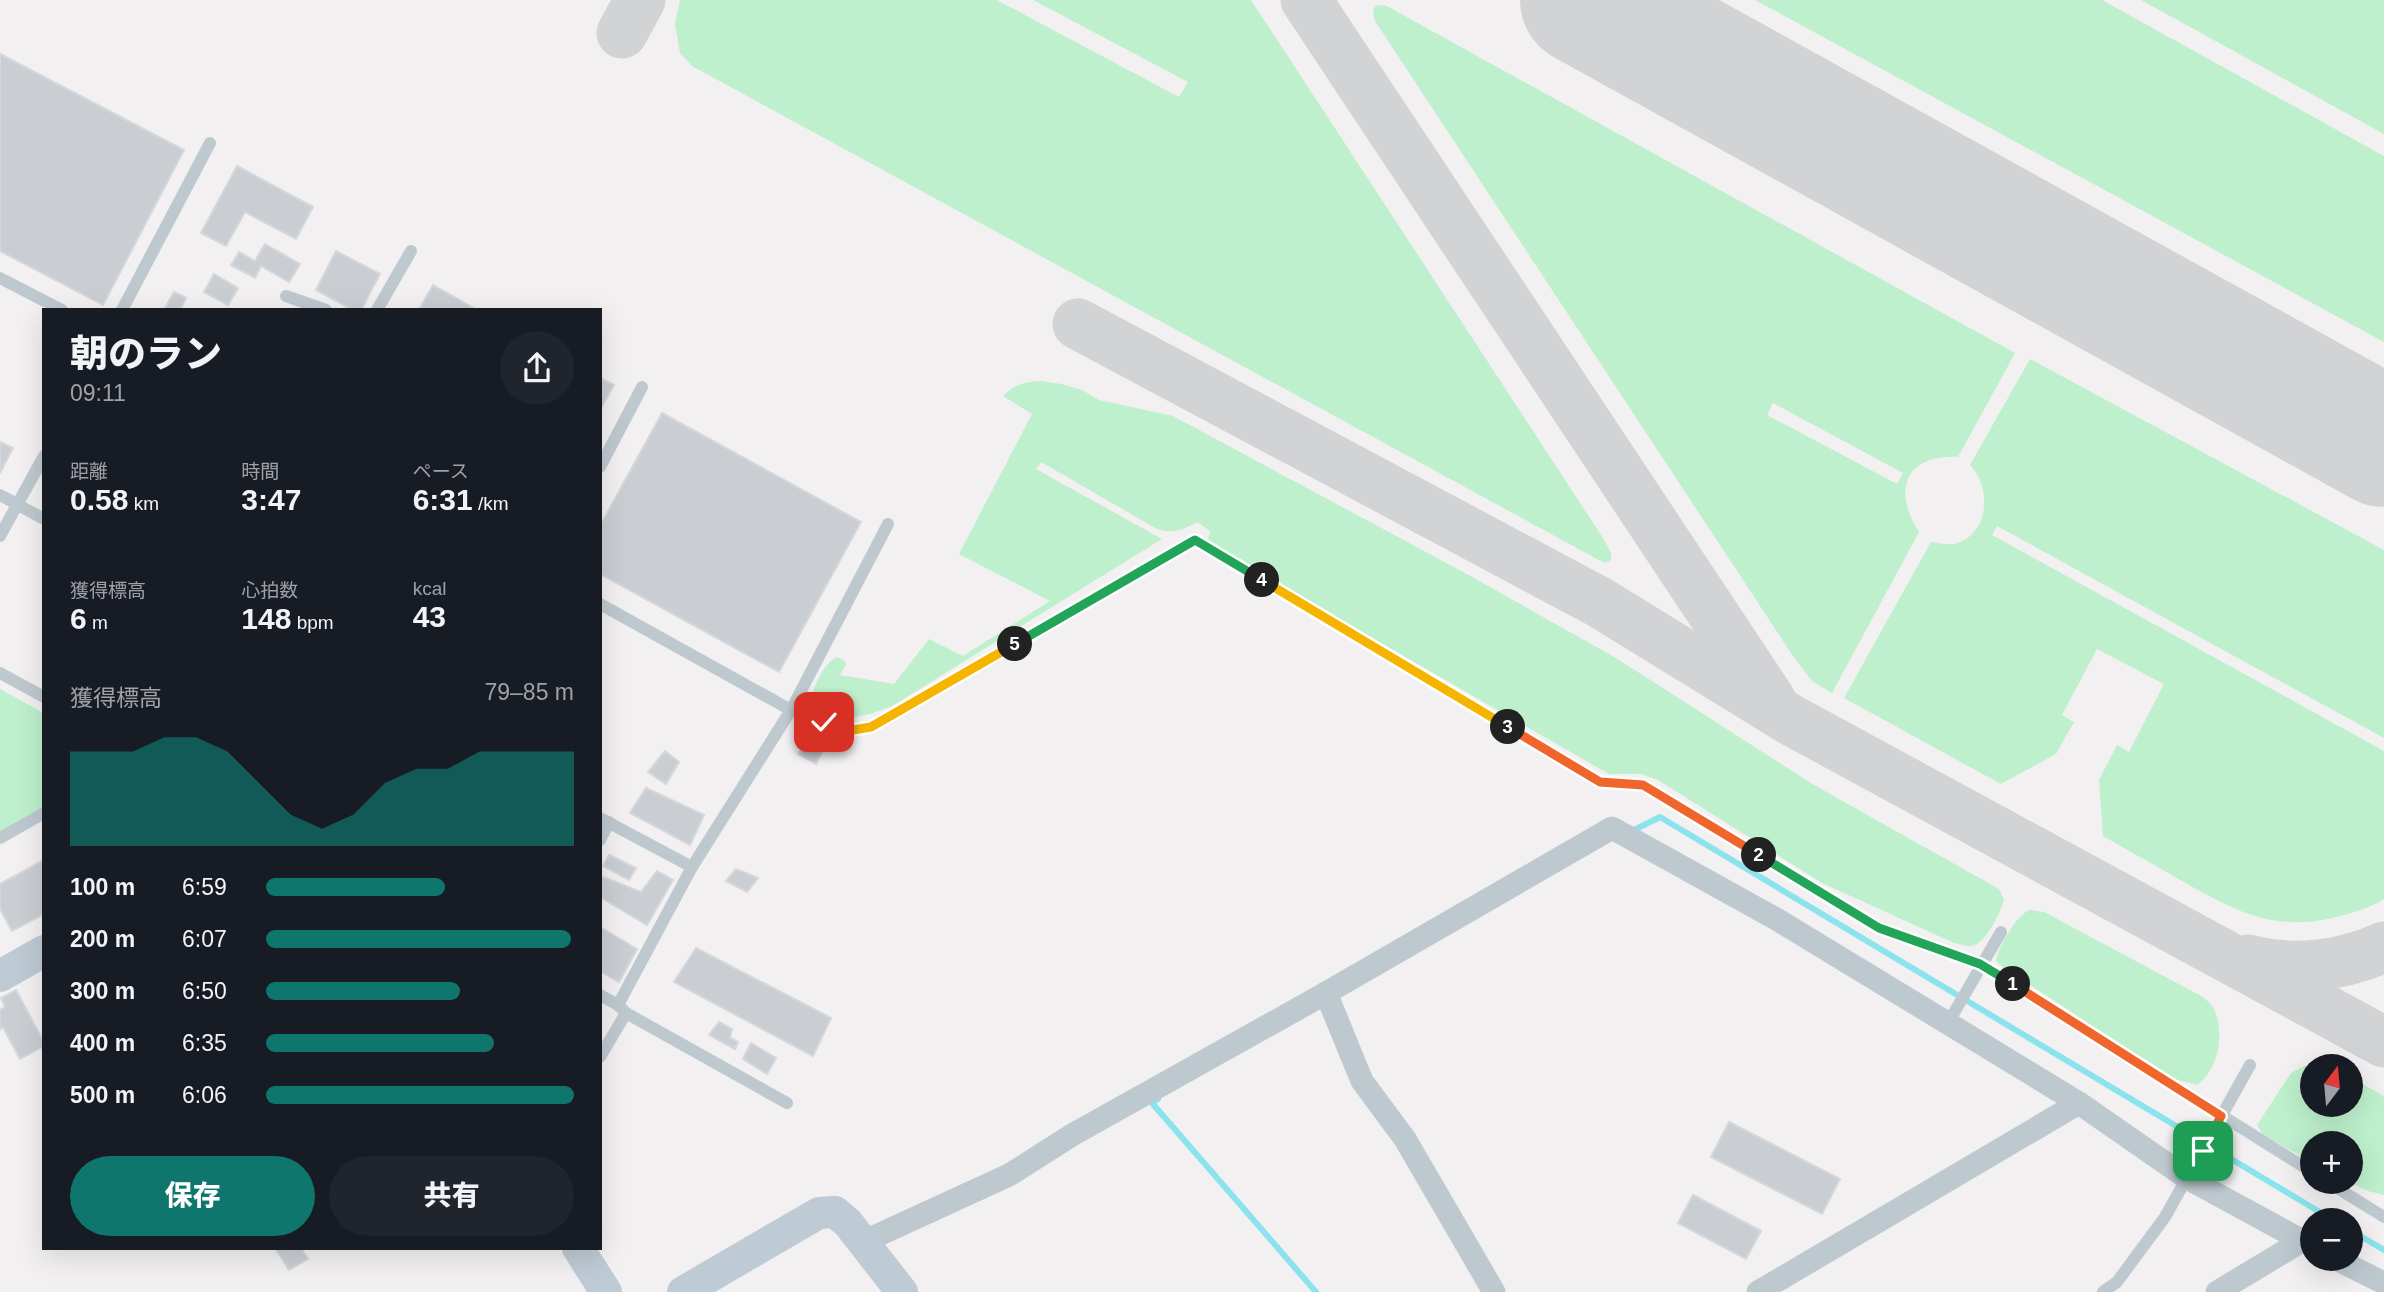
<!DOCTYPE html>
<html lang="ja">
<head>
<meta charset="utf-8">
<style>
  :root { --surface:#171b24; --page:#20242c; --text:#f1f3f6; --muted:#9ea1a6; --accent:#0f766e }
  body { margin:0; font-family:Helvetica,"Noto Sans JP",sans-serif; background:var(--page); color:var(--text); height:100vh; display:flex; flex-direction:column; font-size:26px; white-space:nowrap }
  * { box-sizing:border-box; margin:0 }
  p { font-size:23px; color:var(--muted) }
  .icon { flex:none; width:38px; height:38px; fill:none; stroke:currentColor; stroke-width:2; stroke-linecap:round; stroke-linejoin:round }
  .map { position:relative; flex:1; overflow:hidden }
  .drawer { position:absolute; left:42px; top:308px; width:560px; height:942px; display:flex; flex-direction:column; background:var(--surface); border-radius:0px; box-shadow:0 7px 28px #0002 }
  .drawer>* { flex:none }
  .needle { width:46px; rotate:16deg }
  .buttons { position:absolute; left:2300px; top:1054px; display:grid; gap:14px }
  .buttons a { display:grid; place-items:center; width:63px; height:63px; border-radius:50%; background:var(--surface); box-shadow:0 7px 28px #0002; font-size:35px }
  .pin { position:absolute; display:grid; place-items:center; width:60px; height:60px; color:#fff; margin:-30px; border-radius:14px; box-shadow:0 4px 10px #0006 }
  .km { position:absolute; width:35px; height:35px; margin:-18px; border-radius:50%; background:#222; color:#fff; font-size:19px; line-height:35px; text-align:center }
  .round { display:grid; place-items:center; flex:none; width:74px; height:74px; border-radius:37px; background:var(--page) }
  .head { display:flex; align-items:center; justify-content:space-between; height:119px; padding:0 28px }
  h1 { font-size:38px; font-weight:800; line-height:52px }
  .stats { display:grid; grid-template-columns:repeat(3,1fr); gap:10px; height:119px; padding:7px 28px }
  .stats div { display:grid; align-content:center }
  .stats b { font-size:30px; font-weight:800 }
  .stats small { font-size:19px; font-weight:400 }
  .stats p { font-size:19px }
  .chart { height:196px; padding:14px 28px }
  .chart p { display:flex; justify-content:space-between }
  .chart svg { width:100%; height:126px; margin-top:7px; fill:var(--accent); opacity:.7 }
  .primary-button { display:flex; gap:14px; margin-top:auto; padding:14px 28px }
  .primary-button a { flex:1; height:80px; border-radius:42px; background:var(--accent); color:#fff; font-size:28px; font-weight:800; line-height:80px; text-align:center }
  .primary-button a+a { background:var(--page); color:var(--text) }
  ul { padding:0 28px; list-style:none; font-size:23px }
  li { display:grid; grid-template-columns:112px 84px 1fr; align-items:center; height:52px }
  li i { height:18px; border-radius:9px; background:var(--accent) }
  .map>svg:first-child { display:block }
  .green { fill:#bef0cd; fill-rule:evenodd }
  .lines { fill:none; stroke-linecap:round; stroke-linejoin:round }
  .stream { stroke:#8be3ed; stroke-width:6 }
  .taxiway { stroke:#d2d3d5; stroke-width:51 }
  .runway { stroke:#d2d3d5; stroke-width:130 }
  .building { fill:#caced2; stroke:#d4d7db; stroke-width:2 }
  .lane { stroke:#bec9cf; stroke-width:12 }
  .street { stroke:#bec9cf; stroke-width:23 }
  .secondary { stroke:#becad4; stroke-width:32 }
  .split-1-casing { stroke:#fff; stroke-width:14 }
  .split-2-casing { stroke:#fff; stroke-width:14 }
  .split-3-casing { stroke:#fff; stroke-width:14 }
  .split-4-casing { stroke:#fff; stroke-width:14 }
  .split-5-casing { stroke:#fff; stroke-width:14 }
  .split-6-casing { stroke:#fff; stroke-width:14 }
  .split-1 { stroke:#f0652b; stroke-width:9 }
  .split-2 { stroke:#22a559; stroke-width:9 }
  .split-3 { stroke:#f0652b; stroke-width:9 }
  .split-4 { stroke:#f5b400; stroke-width:9 }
  .split-5 { stroke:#22a559; stroke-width:9 }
  .split-6 { stroke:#f5b400; stroke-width:9 }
</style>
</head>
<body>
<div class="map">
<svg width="2384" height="1292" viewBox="0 0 2384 1292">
  <rect width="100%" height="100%" fill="#f2f0f0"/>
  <g class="green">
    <path d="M680,0H997L1179,97L1188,82L1033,0H1251L1603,538L1611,553V560L1605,563L1597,559L692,66L680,53L675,24Z"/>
    <path d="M1755,0H2102L2384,156V342Z"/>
    <path d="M2141,0H2384V134Z"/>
    <path d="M1385,5L2015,353L1958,457C1905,454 1892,491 1919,532L1832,693L1812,681L1793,656L1375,21L1373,12L1375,6ZM1773,403L1903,473L1897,484L1767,415Z"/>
    <path d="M2030,359L2384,550V738L1997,526L1992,535L2384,751V899C2372,907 2358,911 2344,915C2278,934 2238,913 2182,881C2156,866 2129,851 2103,836L2099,780L2117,745L2129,752L2164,684L2097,649L2062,715L2074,722L2056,754L2001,784L1844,698L1931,542C1938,543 1947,545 1954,544C1990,535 1992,488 1970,465Z"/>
    <path d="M1041,381L1061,384L1082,390L1099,400L1173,416L1465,573L1616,658L1814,785L1999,889L2004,900C2000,913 1986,944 1971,946C1966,947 1960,944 1954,943L1822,883L1658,780L1641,774H1609L1212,546L1208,539L1210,531L1197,522C1182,530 1174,534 1157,529L1041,462L1036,469L1162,539L892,706C863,717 833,729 812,697C814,684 825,663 837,657L844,660L846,665L840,675L894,684L929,639L963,656L1050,601L959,554L1032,414L1003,396C1014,384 1025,382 1041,381Z"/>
    <path d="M0,689L44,713V806L0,831Z"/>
    <path d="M2030,910L2044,912L2203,997C2207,1001 2212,1004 2214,1009C2225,1034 2219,1069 2197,1085L2174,1079L2004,968L1996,961C1998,947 2017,914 2030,910Z"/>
    <path d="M2304,1066L2312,1067V1104H2350V1077L2384,1096V1195L2368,1191L2346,1181H2350V1143H2312V1162L2263,1135L2257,1125L2291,1073Z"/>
  </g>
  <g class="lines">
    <g class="stream">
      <path d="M1630,832L1660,817L2333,1220"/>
      <path d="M1158,1099L1152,1103L1316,1292"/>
      <path d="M2350,1230L2384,1250"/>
    </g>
    <g class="taxiway">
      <path d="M1306,0L1771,701"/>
      <path d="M1600,0L1613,15"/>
      <path d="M622,33L640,0"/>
      <path d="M1078,324L1599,602L1791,720L2384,1042"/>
      <path d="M2248,960C2293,972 2342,966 2384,947"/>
    </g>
    <path class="runway" d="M1585,0L2384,442"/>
  </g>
  <g class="building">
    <path d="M0,54L184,150L103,305L0,251Z"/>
    <path d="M237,166L313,207L296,239L245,212L226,246L201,233Z"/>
    <path d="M265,244L300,264L289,282L261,266L255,278L231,265L239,252L255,261Z"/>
    <path d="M336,251L380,274L361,310H353L316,290Z"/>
    <path d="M214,274L238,288L228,305L204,292Z"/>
    <path d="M433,285L477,310H419Z"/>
    <path d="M174,292L186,298L180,310H164Z"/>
    <path d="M600,378L614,385L600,410Z"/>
    <path d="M662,413L861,522L779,672L600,574V526Z"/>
    <path d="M0,442L13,448L0,473Z"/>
    <path d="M808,742L822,752L816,764L798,754Z"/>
    <path d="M665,751L679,762L666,784L648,772Z"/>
    <path d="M646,788L704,815L690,845L630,813Z"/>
    <path d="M609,855L636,868L629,880L603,866Z"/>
    <path d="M44,860V914L12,931L0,909V884Z"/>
    <path d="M736,869L758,878L747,892L726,881Z"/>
    <path d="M657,871L673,880L647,925L600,897V881L603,877L641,892Z"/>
    <path d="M600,927L637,949L619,982L600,971Z"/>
    <path d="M696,948L831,1018L813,1056L674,982Z"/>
    <path d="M16,990L44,1043V1046L20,1059L3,1027L0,1029V1010L5,1007L1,998Z"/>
    <path d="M719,1022L732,1029L730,1038L738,1042L735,1049L709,1035Z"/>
    <path d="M751,1043L776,1058L767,1074L743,1059Z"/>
    <path d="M1729,1122L1840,1179L1822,1214L1711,1157Z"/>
    <path d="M1693,1195L1761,1231L1746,1259L1678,1223Z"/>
    <path d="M275,1248H301L308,1259L289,1270Z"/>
  </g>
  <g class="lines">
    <g class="lane">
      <path d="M0,278L62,310"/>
      <path d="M286,296L326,310"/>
      <path d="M122,310L210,143"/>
      <path d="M377,310L411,251"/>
      <path d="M600,467L642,387"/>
      <path d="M0,495L44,519"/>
      <path d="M0,536L44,456"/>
      <path d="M600,604L791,710L853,730L871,727L886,719L1195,540L1600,782L1643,785L1879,928L1980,964L2312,1172"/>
      <path d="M0,673L44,697"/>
      <path d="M600,818L692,867"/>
      <path d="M0,838L44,813"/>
      <path d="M600,840L609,822"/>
      <path d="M600,995L618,1005L626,1013L787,1103"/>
      <path d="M618,1005L692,867L791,710L888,524"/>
      <path d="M1948,1023L2001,932"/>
      <path d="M600,1057L626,1013"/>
      <path d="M2326,1181L2384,1217"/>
      <path d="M2103,1292L2117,1282L2165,1217L2250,1065"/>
    </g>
    <g class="street">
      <path d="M1326,993L1362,1081L1405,1139L1494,1292"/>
      <path d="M863,1242L1009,1175L1072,1135L1326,993L1612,828L1778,920L2079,1103L2187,1178L2312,1246"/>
      <path d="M2334,1258L2384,1283"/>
      <path d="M1758,1292L2079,1103"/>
      <path d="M2217,1292L2302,1241"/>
    </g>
    <g class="secondary">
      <path d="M0,976L44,951"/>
      <path d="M578,1248L606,1292"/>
      <path d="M683,1292L819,1213L835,1212L848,1223L902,1292"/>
    </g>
  </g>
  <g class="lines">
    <g class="split-1-casing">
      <path id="split-1" d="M2013,984L2221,1116L2203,1151"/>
    </g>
    <g class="split-2-casing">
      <path id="split-2" d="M1759,855L1879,928L1980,964L2013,984"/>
    </g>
    <g class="split-3-casing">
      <path id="split-3" d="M1508,727L1600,782L1643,785L1759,855"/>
    </g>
    <g class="split-4-casing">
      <path id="split-4" d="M1262,580L1508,727"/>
    </g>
    <g class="split-5-casing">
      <path id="split-5" d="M1015,644L1195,540L1262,580"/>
    </g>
    <g class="split-6-casing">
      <path id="split-6" d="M824,722L853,730L871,727L1015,644"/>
    </g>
    <use href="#split-1" class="split-1"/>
    <use href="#split-2" class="split-2"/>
    <use href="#split-3" class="split-3"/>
    <use href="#split-4" class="split-4"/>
    <use href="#split-5" class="split-5"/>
    <use href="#split-6" class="split-6"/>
  </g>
</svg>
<div class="buttons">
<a><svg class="needle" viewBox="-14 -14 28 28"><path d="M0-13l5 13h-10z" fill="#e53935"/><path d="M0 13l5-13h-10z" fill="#9ea1a6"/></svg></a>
<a>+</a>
<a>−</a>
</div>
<div class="pin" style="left:2203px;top:1151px;background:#1e9e55"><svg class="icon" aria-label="arrive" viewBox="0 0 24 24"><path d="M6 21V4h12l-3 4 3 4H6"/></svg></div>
<div class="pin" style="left:824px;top:722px;background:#d93025"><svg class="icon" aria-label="check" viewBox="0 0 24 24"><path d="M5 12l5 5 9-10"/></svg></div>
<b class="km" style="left:2013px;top:984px">1</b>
<b class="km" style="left:1759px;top:855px">2</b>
<b class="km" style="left:1508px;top:727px">3</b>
<b class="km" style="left:1262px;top:580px">4</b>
<b class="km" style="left:1015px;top:644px">5</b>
<section class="drawer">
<div class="head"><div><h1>朝のラン</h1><p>09:11</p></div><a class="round"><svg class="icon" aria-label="share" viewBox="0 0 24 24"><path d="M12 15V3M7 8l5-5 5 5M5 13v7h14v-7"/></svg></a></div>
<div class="stats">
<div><p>距離</p><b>0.58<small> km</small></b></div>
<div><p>時間</p><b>3:47</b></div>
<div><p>ペース</p><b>6:31<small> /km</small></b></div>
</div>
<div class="stats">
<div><p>獲得標高</p><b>6<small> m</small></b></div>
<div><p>心拍数</p><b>148<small> bpm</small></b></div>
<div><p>kcal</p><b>43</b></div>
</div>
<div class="chart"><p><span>獲得標高</span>79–85 m</p>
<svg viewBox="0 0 160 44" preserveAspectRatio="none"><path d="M0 44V11L10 11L20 11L30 6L40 6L50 11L60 22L70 33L80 38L90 33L100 22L110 17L120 17L130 11L140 11L150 11L160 11V44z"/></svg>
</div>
<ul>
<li><b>100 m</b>6:59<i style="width:58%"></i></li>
<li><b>200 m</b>6:07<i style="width:99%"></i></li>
<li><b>300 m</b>6:50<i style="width:63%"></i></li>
<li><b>400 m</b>6:35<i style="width:74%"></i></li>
<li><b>500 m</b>6:06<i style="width:100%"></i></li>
</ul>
<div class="primary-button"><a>保存</a><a>共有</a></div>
</section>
</div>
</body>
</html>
